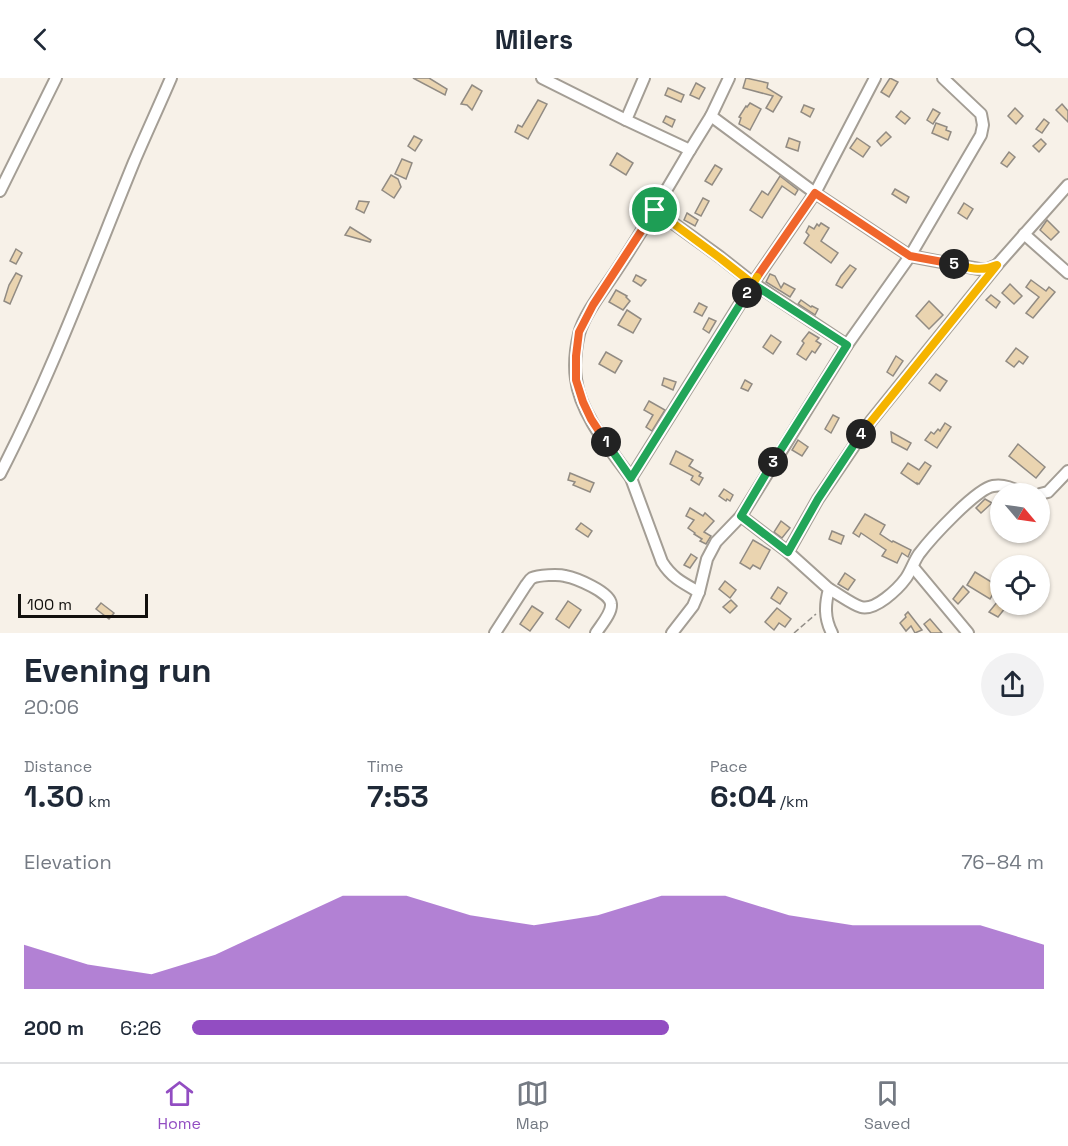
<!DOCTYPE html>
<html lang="en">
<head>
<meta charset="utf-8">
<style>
  :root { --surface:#fff; --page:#f2f2f3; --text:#1f2937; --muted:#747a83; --line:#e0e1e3; --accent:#924dc2 }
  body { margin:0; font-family:"Space Grotesk",sans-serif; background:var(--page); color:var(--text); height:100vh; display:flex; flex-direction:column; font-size:22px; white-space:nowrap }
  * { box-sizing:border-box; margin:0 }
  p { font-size:20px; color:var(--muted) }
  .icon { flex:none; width:33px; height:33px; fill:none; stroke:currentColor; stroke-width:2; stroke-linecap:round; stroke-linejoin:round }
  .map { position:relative; height:555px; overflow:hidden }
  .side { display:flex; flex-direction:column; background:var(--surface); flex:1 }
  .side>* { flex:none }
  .needle { width:39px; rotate:119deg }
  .controls { position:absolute; left:990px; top:405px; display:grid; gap:12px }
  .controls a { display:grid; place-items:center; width:60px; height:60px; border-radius:50%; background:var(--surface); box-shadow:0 2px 4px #0004; font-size:30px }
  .scale { position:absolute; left:18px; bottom:15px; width:130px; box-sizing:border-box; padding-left:6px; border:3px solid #12100d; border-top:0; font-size:16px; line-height:21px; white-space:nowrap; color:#12100d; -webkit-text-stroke:4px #f7f1e8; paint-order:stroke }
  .pin { position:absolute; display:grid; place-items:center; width:51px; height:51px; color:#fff; margin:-26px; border:3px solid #fff; border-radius:50%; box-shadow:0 2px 6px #0007 }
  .km { position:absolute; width:30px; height:30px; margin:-15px; border-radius:50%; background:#222; color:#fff; font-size:16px; line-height:30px; text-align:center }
  .round { display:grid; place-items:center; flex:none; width:63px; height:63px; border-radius:32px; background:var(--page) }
  .overview { display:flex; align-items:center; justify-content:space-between; height:102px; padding:0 24px }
  h1 { font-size:33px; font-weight:800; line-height:45px }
  .stats { display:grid; grid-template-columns:repeat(3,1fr); gap:9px; height:102px; padding:6px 24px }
  .stats div { display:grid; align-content:center }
  .stats b { font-size:30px; font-weight:800 }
  .stats small { font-size:16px; font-weight:400 }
  .stats p { font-size:16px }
  .chart { height:168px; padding:12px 24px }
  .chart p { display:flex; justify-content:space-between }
  .chart svg { width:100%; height:108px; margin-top:6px; fill:var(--accent); opacity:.7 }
  ul { padding:0 24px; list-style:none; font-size:20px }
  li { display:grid; grid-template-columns:96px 72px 1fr; align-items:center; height:45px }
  li i { height:15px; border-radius:8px; background:var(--accent) }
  header { display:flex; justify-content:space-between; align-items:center; height:78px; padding:0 24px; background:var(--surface); font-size:27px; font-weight:800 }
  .menu { display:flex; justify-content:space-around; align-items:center; height:84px; border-top:2px solid var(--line); background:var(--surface); font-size:16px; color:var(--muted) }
  .menu a { display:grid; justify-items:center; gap:3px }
  .menu .on { color:var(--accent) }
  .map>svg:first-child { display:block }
  .building { fill:#ead4b0; stroke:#918b83; stroke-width:1.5 }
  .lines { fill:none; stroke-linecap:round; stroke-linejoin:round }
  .minor-casing { stroke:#a49e95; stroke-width:14 }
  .path { stroke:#918d87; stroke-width:1.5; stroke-dasharray:6 3; stroke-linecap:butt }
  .minor { stroke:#fff; stroke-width:10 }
  .split-1-casing { stroke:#fff; stroke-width:12 }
  .split-2-casing { stroke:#fff; stroke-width:12 }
  .split-3-casing { stroke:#fff; stroke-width:12 }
  .split-4-casing { stroke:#fff; stroke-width:12 }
  .split-5-casing { stroke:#fff; stroke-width:12 }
  .split-6-casing { stroke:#fff; stroke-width:12 }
  .split-7-casing { stroke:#fff; stroke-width:12 }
  .split-1 { stroke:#f0652b; stroke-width:8 }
  .split-2 { stroke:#22a559; stroke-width:8 }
  .split-3 { stroke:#22a559; stroke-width:8 }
  .split-4 { stroke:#22a559; stroke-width:8 }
  .split-5 { stroke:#f5b400; stroke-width:8 }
  .split-6 { stroke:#f0652b; stroke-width:8 }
  .split-7 { stroke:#f5b400; stroke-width:8 }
</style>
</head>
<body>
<header><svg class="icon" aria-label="back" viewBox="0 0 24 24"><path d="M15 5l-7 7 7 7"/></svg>Milers<svg class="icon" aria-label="search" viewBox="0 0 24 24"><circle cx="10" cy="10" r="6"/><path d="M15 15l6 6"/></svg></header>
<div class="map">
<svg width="1068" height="555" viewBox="0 0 1068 555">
  <rect width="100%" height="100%" fill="#f7f1e8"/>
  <g class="building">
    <path d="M413,0H429L447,11L445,17Z"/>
    <path d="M746,0L768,5L767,10L782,19L773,34L766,30L773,18L743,10Z"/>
    <path d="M890,0L898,4L889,19L881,14Z"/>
    <path d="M696,5L705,10L699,21L690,17Z"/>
    <path d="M472,7L482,13L472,32L467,27L461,26Z"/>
    <path d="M668,10L684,17L681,24L665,17Z"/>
    <path d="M538,22L547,26L528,61L515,54L518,47L522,49Z"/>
    <path d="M750,25L761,31L750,52L739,46L741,40L739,39L746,28L747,29Z"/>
    <path d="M1062,26L1068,33V44L1056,32Z"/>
    <path d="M804,27L814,31L810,39L801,34Z"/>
    <path d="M1015,30L1023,38L1016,46L1008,38Z"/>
    <path d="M933,31L940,35L933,46L927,42Z"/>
    <path d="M901,33L910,40L905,46L896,39Z"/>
    <path d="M666,38L675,42L672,49L663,44Z"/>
    <path d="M1044,41L1049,45L1042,55L1036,51Z"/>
    <path d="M936,45L947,49L946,52L951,54L948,62L932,55Z"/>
    <path d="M886,54L891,59L881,68L877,63Z"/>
    <path d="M414,58L422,62L415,73L408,68Z"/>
    <path d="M789,60L800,64L798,73L786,69Z"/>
    <path d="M857,60L870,69L863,79L850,70Z"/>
    <path d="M1041,61L1046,66L1039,74L1033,68Z"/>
    <path d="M1009,74L1015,79L1007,89L1001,85Z"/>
    <path d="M617,75L633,85L626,97L610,87Z"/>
    <path d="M402,81L412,85L406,101L395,96Z"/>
    <path d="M715,87L722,91L712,107L705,103Z"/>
    <path d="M391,97L398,101L401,109L394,120L382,112Z"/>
    <path d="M780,98L798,112L795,117L782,108L762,140L750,132L762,113L768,117Z"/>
    <path d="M895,111L909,119L906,125L892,116Z"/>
    <path d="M703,120L709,123L701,138L695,135Z"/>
    <path d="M359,123L369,124L364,135L356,131Z"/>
    <path d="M964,125L973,131L967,141L958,135Z"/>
    <path d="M687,135L698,142L695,148L684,142Z"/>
    <path d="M1047,142L1059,154L1051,162L1040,152Z"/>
    <path d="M821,145L829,150L821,163L838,175L831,185L804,165L809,157L806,154L809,148L814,151L817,146L819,148Z"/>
    <path d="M350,149L371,162L370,164L345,157Z"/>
    <path d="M16,171L22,175L16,186L10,183Z"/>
    <path d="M850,187L856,191L842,210L836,207L841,198Z"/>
    <path d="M16,195L22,198L10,226L4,223L9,207Z"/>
    <path d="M770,196L775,198L781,210L784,205L795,211L790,219L766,204Z"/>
    <path d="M636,197L646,202L641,208L633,203Z"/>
    <path d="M1031,202L1046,213L1049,209L1055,214L1033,240L1026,235L1039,219L1026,209Z"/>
    <path d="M1010,206L1022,218L1014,226L1002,215Z"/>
    <path d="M616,212L627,218L626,219L630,223L623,232L609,224Z"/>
    <path d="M991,217L1000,224L996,230L986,222Z"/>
    <path d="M801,222L811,229L812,228L818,231L815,237L798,226Z"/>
    <path d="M929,223L943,237L929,251L916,238Z"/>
    <path d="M699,225L707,229L702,238L694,234Z"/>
    <path d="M627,232L641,241L633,255L618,247Z"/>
    <path d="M709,240L716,243L709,255L703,251Z"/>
    <path d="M809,254L819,260L816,263L821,266L815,275L812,273L806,282L797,276L804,265L802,263Z"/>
    <path d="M771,257L781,264L773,276L763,269Z"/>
    <path d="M1016,270L1028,279L1023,286L1019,283L1014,289L1006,283Z"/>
    <path d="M606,274L622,283L615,295L599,286Z"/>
    <path d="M896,278L903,283L893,298L887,294Z"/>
    <path d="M936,296L947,303L940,313L929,305Z"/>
    <path d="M664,300L676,304L673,312L662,307Z"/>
    <path d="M745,302L752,306L748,313L741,310Z"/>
    <path d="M649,323L665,332L652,353L646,349L653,337L644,332Z"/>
    <path d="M833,337L839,340L831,355L825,351Z"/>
    <path d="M945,345L951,349L937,370L925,362L931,354L934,356L938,351L940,353Z"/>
    <path d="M891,354L911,365L907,372L892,364Z"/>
    <path d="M798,362L808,369L802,378L792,372Z"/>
    <path d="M1018,366L1045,389L1036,400L1009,378Z"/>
    <path d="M676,373L693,382L689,388L701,395L699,398L703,400L699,407L691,402L693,398L670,386Z"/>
    <path d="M925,384L931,388L919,406L917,405V406L901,395L908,385L919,392Z"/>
    <path d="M570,395L594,405L590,414L573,407L575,404L568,402Z"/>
    <path d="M724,411L733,417L730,423L727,421L726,423L719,418Z"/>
    <path d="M985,421L992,425L981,435L976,430Z"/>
    <path d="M690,430L703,438L705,435L714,443L704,454L711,458L706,466L700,463L702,461L694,456L695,455L688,450L694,442L686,438Z"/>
    <path d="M865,436L885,447L880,456L892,464L893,463L911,472L908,479L902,475L897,485L882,478L886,472L861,455L859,459L853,455Z"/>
    <path d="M781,443L790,450L782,460L774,454Z"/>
    <path d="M581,445L592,453L588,459L576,451Z"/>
    <path d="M832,453L844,458L841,466L829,461Z"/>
    <path d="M753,462L770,472L760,491L753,487L750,491L740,485Z"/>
    <path d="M691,476L697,480L690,490L684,487Z"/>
    <path d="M975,494L998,508L990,521L967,507Z"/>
    <path d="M845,495L855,502L848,512L838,506Z"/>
    <path d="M725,503L736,512L730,520L719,511Z"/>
    <path d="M963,508L969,514L958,526L953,521Z"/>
    <path d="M778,509L787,515L780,526L771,520Z"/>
    <path d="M731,522L737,528L730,535L723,529Z"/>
    <path d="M568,523L581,532L569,550L556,541Z"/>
    <path d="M998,523L1000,526L1006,529L998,539L989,534Z"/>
    <path d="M101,525L114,535L109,541L96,531Z"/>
    <path d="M532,528L543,535L530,553L520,546Z"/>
    <path d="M777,530L791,541L785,549L779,545L774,552L765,544Z"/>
    <path d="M908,534L922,552L915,555L911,548L906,553L900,545L906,539L905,537Z"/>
    <path d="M930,541L942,555H931L924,546Z"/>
  </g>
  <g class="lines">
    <g class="minor-casing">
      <g id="minor">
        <path d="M542,0L626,42L690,72L711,38L729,0"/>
        <path d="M711,38L815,115L910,178L979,191H988L997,187"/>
        <path d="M626,42L644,0"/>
        <path d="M0,113L56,0"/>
        <path d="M655,132L720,179L753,205L847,267"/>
        <path d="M1024,156L1068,195"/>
        <path d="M0,396C52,295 91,189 134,84C146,56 159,28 171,0"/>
        <path d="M631,400C611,372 580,336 576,301C574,287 576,269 579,256C584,236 605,210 616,193C642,154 666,113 690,72"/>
        <path d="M1040,416L1048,414L1068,393"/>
        <path d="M741,438L788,474L829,511C825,526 824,540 832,555"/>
        <path d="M788,474L818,421L871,343L997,187L1068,107"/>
        <path d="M913,489L968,555"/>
        <path d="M829,511C837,515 853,527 861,529C875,533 898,511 906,500C911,493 914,483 919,476C931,460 976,411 993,408C1005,406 1014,411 1024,416"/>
        <path d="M699,514C683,505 672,500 662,484L631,400L753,205L815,115L875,0"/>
        <path d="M495,555L526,507C528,505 529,502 532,500C538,497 559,496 565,498C576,500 610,514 611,526C612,535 601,547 596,555"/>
        <path d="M672,555L693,528L699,514L707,481L716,464L741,438L847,267L910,178L981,57L983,47L981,36L943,0"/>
      </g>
    </g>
    <path class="path" d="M794,555L816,536"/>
    <use href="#minor" class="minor"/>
  </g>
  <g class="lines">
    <g class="split-1-casing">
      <path id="split-1" d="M606,364L591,341L583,324L576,302V278L579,254L593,227L655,132"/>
    </g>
    <g class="split-2-casing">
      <path id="split-2" d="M606,364L631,400L747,215"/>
    </g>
    <g class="split-3-casing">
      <path id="split-3" d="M747,215L753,206L847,267L773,384"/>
    </g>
    <g class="split-4-casing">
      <path id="split-4" d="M773,384L741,438L788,474L818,421L861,356"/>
    </g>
    <g class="split-5-casing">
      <path id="split-5" d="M861,356L997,187C981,194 970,190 954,186"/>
    </g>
    <g class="split-6-casing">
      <path id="split-6" d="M757,199L815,115L910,178L954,186"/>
    </g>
    <g class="split-7-casing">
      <path id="split-7" d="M655,132L720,180L753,206L757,199"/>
    </g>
    <use href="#split-1" class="split-1"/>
    <use href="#split-2" class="split-2"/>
    <use href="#split-3" class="split-3"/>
    <use href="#split-4" class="split-4"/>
    <use href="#split-5" class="split-5"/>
    <use href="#split-6" class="split-6"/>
    <use href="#split-7" class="split-7"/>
  </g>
</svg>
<div class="controls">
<a><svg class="needle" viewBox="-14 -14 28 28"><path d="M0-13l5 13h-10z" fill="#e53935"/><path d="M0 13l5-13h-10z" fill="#747a83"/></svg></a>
<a><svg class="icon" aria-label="locate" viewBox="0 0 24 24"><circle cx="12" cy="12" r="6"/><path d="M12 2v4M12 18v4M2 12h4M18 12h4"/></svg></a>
</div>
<div class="scale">100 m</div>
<div class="pin" style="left:655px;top:132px;background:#1e9e55"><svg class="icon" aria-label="arrive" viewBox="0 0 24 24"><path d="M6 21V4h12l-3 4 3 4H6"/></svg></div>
<b class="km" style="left:606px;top:364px">1</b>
<b class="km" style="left:747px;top:215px">2</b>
<b class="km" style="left:773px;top:384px">3</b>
<b class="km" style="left:861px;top:356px">4</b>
<b class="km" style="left:954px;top:186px">5</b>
</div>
<section class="side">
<div class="overview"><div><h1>Evening run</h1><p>20:06</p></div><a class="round"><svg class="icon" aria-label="share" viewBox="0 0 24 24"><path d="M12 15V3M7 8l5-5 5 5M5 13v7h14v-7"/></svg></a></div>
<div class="stats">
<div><p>Distance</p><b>1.30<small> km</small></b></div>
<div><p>Time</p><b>7:53</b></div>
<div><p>Pace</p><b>6:04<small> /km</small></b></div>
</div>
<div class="chart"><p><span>Elevation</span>76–84 m</p>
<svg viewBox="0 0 160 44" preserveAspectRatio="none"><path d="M0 44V26L10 34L20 38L30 30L40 18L50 6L60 6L70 14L80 18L90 14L100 6L110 6L120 14L130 18L140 18L150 18L160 26V44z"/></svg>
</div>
<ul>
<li><b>200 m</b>6:26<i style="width:56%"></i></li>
</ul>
</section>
<nav class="menu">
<a class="on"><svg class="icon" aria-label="home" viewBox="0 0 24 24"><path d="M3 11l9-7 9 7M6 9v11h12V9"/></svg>Home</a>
<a><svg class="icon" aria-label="map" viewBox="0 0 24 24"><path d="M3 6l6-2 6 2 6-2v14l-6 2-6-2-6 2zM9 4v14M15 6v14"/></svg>Map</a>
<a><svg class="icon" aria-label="saved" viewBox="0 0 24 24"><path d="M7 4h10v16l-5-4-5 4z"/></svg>Saved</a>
</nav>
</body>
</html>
